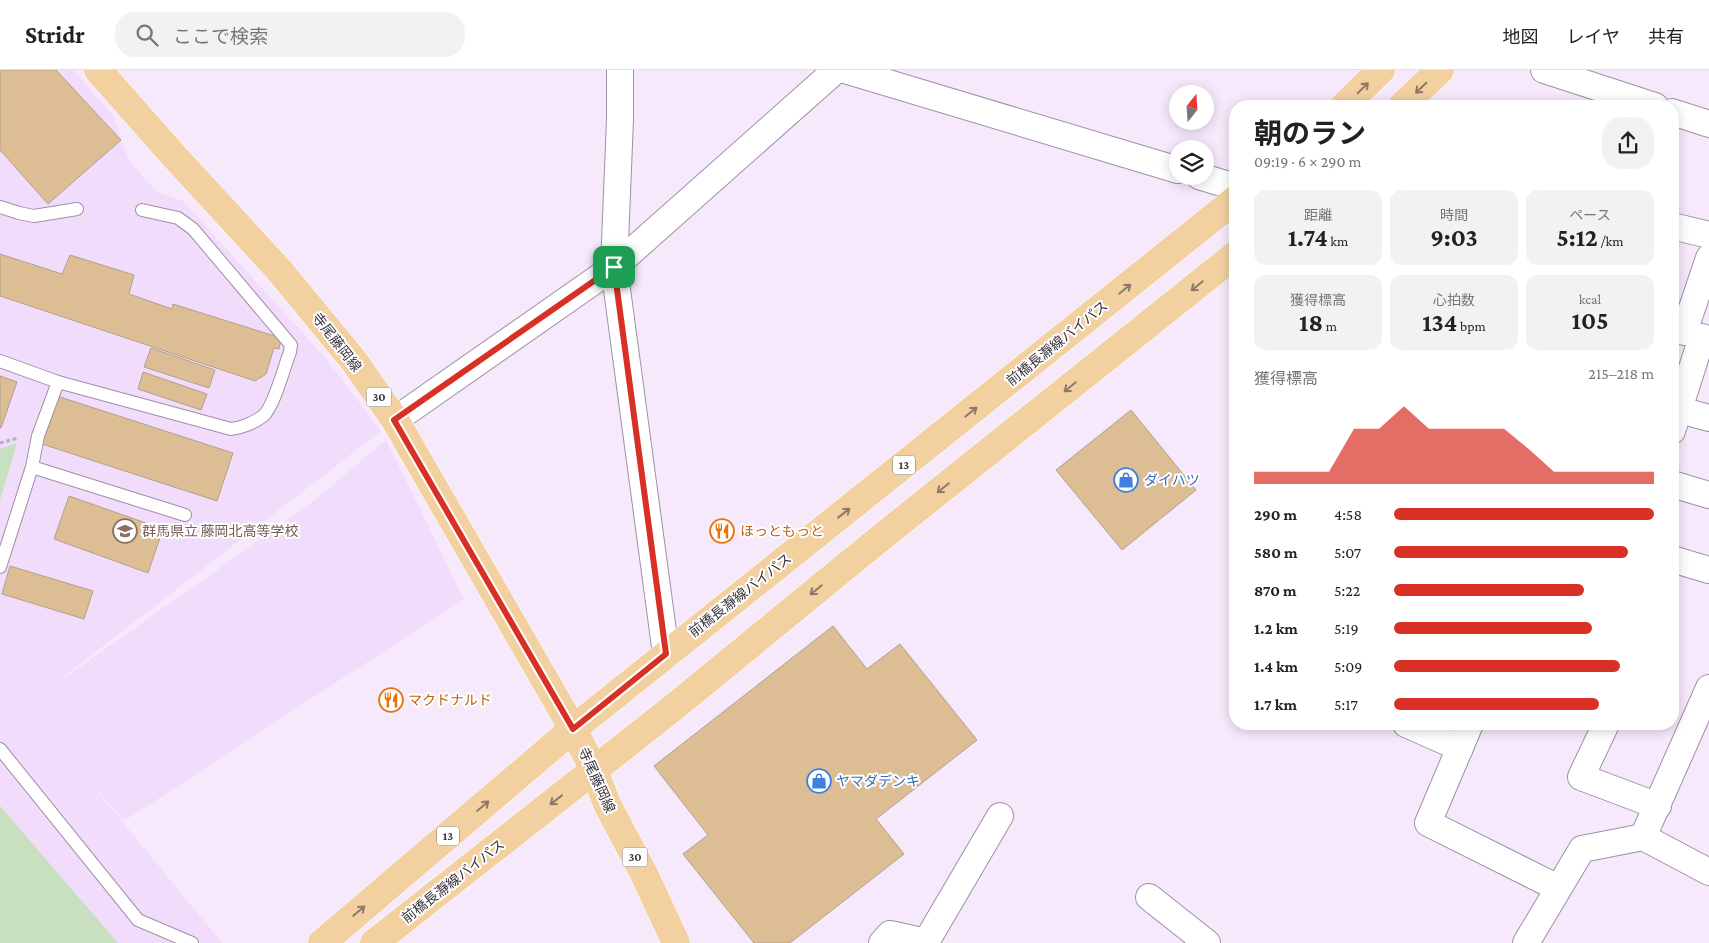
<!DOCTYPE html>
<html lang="ja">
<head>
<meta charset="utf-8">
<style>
  :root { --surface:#fff; --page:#f2f2f2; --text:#222; --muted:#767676; --line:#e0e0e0; --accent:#d93025 }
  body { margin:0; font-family:"Crimson Pro","Noto Sans JP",serif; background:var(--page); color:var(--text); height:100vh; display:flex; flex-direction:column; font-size:19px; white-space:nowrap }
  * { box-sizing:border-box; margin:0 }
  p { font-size:16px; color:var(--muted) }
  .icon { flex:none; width:28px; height:28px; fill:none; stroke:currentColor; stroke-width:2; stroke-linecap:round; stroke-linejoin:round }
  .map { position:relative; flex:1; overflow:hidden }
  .sheet { position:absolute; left:1229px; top:30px; width:450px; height:630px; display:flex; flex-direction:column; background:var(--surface); border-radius:20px; box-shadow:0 2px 12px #0003 }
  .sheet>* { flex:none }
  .needle { width:32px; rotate:17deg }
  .tools { position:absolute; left:1169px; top:15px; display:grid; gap:10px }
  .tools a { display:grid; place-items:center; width:45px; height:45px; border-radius:50%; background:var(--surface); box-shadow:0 2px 12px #0003; font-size:25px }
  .pin { position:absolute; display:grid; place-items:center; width:42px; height:42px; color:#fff; margin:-21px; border-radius:10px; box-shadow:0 2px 8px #0006 }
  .round { display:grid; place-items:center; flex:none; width:52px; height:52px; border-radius:20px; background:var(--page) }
  .summary { display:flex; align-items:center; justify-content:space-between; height:85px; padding:0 25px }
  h1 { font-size:28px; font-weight:700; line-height:38px }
  .stats { display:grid; grid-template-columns:repeat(3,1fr); gap:8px; height:85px; padding:5px 25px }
  .stats div { display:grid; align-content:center; border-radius:12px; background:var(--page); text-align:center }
  .stats b { font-size:25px; font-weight:700 }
  .stats small { font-size:14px; font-weight:400 }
  .stats p { font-size:14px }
  .chart { height:140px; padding:10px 25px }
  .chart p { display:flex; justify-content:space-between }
  .chart svg { width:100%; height:90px; margin-top:5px; fill:var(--accent); opacity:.7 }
  ul { padding:0 25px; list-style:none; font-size:16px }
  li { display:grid; grid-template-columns:80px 60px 1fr; align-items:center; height:38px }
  li i { height:12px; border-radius:6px; background:var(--accent) }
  header { display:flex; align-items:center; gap:30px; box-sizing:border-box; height:70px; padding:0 25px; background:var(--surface); border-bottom:1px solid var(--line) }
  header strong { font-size:24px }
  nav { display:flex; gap:28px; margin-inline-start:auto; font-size:18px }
  .search { width:350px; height:45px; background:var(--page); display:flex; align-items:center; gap:12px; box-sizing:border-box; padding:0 18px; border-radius:20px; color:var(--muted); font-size:19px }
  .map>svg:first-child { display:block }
  .built { fill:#f1dcfb }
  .green { fill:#c9e0c0 }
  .building { fill:#ddbe94; stroke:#b1a18c }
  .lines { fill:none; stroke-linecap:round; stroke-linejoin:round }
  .lane-casing { stroke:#9e90a5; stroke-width:14 }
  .street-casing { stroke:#9e90a5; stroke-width:28 }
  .primary-casing { stroke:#fff; stroke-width:29 }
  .path { stroke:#b9afbe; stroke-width:3; stroke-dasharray:4 2.5; stroke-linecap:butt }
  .lane { stroke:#fff; stroke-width:12 }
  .street { stroke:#fff; stroke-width:26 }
  .primary { stroke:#f2d0a0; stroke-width:28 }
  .oneway { stroke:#8c7a69 }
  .route-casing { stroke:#fff; stroke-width:10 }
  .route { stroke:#d93025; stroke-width:6 }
  .labels { text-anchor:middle; stroke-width:4; stroke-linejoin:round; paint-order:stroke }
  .shield { fill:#fff; stroke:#747076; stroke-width:1 }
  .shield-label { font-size:12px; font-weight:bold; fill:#39333c }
  .street-label { font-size:14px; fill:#39333c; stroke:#fff }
  .shop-label { font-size:14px; fill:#366cbe; stroke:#fff; text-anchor:start }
  .education-label { font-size:14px; fill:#785e54; stroke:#fff; text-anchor:start }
  .food-label { font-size:14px; fill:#c56008; stroke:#fff; text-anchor:start }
</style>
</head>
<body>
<header>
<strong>Stridr</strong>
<div class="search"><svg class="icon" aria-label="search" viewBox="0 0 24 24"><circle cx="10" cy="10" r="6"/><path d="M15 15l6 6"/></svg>ここで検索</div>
<nav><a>地図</a><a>レイヤ</a><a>共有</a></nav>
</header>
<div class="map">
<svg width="1709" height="873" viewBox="0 0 1709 873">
  <rect width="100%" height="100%" fill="#f6e9fc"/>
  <path class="built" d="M0,0H73L113,45L129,91L157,122L183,131L327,290L381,361L40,625L309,435L386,370L464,529L124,751L56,671L222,873H0Z"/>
  <g class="green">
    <path d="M17,373L0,430V379Z"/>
    <path d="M0,736L118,873H0Z"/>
  </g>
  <g class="building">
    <path d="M0,0H56L121,70L48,134L0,80Z"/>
    <path d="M0,184L62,204L70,185L134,205L129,224L172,239L173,234L281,268L279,279L274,278L266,304L255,311L0,226Z"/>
    <path d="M151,278L215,300L209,318L144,297Z"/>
    <path d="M143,302L207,324L201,340L138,319Z"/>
    <path d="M0,306L17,312L1,358L0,357Z"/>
    <path d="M57,326L233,383L217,431L42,374Z"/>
    <path d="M1131,340L1196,420L1122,480L1056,400Z"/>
    <path d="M69,426L163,459L148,503L54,469Z"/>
    <path d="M10,496L93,521L84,549L2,524Z"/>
    <path d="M833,556L867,599L900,574L977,670L876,749L904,784L790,873H754L683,784L708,765L654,696Z"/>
  </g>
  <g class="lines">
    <g class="lane-casing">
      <g id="lane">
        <path d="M0,137L19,143L34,146L77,139"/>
        <path d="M0,291L58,312L231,359C241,358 254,353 263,346C274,337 284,297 290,282L291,275L193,159L178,148L142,140"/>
        <path d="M32,397L185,445"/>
        <path d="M0,497L32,397L38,366L58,312"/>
        <path d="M0,679L138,850L192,873"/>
      </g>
    </g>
    <g class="street-casing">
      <g id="street">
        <path d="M620,0V49L614,197L666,584"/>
        <path d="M845,0L1178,100"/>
        <path d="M1544,0L1655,36"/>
        <path d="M1672,42L1709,54"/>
        <path d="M1199,106L1235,117"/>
        <path d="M1672,156L1709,165"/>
        <path d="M1684,262L1709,188"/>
        <path d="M1672,338L1709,348"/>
        <path d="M395,350L614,197L836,0"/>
        <path d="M1672,361L1702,267"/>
        <path d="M1672,414L1709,425"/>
        <path d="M1672,489L1709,500"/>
        <path d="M1406,654L1460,678"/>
        <path d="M1470,654L1428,753L1558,818"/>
        <path d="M1606,654L1581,707L1658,736"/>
        <path d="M1643,767L1709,802"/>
        <path d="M1149,827L1207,873"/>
        <path d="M882,873L890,864L926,872L1000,746"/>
        <path d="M1526,873L1582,779L1643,767L1709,618"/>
      </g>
    </g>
    <g class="primary-casing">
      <g id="primary">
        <path d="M98,0L174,86L279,200L354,291L395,350L573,659L594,700L607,734L644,804L676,873"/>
        <path d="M1344,36L1381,0"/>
        <path d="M1402,36L1440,0"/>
        <path d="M322,873L573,659L1235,130"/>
        <path d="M374,873L669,641L883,466L1235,185"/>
      </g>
    </g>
    <path class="path" d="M0,373L18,368"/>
    <use href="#lane" class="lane"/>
    <use href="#street" class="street"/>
    <use href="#primary" class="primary"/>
  </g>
  <defs><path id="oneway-shaft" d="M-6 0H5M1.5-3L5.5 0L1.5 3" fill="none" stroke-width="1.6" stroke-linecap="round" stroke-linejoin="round" transform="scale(1.25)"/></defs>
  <g class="oneway">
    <use href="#oneway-shaft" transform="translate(1363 18) rotate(-45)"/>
    <use href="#oneway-shaft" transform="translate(1421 18) rotate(136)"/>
    <use href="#oneway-shaft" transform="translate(1197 216) rotate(141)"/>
    <use href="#oneway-shaft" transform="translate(1125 219) rotate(-39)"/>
    <use href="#oneway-shaft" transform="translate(1070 317) rotate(141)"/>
    <use href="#oneway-shaft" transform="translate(971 342) rotate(-39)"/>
    <use href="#oneway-shaft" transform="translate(943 418) rotate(141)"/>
    <use href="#oneway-shaft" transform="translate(844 443) rotate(-38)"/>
    <use href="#oneway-shaft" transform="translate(816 520) rotate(141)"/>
    <use href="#oneway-shaft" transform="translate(556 730) rotate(142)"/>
    <use href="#oneway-shaft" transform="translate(483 736) rotate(-40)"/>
    <use href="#oneway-shaft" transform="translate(359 841) rotate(-40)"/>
  </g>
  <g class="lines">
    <g class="route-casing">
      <path id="route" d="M614,197L666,584L573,659L394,350Z"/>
    </g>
    <use href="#route" class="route"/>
  </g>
  <defs>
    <g id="shop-ring" transform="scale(1.25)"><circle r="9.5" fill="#fff" stroke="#3f7fe0" stroke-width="1.5"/><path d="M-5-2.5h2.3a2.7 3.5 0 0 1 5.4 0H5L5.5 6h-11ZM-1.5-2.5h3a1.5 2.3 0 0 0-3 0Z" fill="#3f7fe0"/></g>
    <g id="school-ring" transform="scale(1.25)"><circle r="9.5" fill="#fff" stroke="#8d6e63" stroke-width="1.5"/><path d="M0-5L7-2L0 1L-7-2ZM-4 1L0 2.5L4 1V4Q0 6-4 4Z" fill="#8d6e63"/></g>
    <g id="restaurant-ring" transform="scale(1.25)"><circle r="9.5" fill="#fff" stroke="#e8710a" stroke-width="1.5"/><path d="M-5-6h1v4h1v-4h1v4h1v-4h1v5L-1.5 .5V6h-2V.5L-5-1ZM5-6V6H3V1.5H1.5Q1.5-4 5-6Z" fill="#e8710a"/></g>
  </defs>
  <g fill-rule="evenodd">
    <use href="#shop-ring" x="1126" y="410"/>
    <use href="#school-ring" x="125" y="461"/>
    <use href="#restaurant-ring" x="722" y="461"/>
    <use href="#restaurant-ring" x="391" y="630"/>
    <use href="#shop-ring" x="819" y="711"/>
  </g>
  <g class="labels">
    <g class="shield">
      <rect x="366.5" y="317.5" width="25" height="19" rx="4"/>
      <rect x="893" y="385.5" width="22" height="19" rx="4"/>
      <rect x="437" y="756.5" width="22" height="19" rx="4"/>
      <rect x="622.5" y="777.5" width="25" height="19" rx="4"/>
    </g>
    <g class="shield-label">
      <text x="379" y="331">30</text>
      <text x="904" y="399">13</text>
      <text x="448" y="770">13</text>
      <text x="635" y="791">30</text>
    </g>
    <g class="street-label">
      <text transform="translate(337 272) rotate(52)" y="5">寺尾藤岡線</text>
      <text transform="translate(1057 273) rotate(-39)" y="5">前橋長瀞線バイパス</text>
      <text transform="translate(740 525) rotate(-38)" y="5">前橋長瀞線バイパス</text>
      <text transform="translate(597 710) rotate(66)" y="5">寺尾藤岡線</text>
      <text transform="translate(453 811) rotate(-38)" y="5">前橋長瀞線バイパス</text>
    </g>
    <g class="shop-label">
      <text x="1144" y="415">ダイハツ</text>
      <text x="836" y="716">ヤマダデンキ</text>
    </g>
    <g class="education-label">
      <text x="142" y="466">群馬県立 藤岡北高等学校</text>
    </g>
    <g class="food-label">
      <text x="740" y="466">ほっともっと</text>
      <text x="408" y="635">マクドナルド</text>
    </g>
  </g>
</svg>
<div class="tools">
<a><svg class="needle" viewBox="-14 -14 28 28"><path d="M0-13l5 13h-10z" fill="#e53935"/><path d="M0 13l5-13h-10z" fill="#767676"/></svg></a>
<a><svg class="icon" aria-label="layers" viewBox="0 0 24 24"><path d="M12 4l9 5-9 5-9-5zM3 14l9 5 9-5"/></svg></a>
</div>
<div class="pin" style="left:614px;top:197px;background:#1e9e55"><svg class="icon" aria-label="arrive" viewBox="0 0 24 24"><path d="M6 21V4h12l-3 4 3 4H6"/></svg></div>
<section class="sheet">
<div class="summary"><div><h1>朝のラン</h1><p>09:19 · 6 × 290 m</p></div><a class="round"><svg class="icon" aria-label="share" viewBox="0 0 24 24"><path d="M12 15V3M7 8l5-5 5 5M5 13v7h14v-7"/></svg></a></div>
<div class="stats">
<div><p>距離</p><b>1.74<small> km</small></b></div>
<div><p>時間</p><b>9:03</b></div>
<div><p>ペース</p><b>5:12<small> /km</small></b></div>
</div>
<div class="stats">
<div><p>獲得標高</p><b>18<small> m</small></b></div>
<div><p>心拍数</p><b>134<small> bpm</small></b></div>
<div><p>kcal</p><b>105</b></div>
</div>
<div class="chart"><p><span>獲得標高</span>215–218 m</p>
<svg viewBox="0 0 160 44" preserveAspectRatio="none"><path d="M0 44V38L10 38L20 38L30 38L40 17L50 17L60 6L70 17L80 17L90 17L100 17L110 27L120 38L130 38L140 38L150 38L160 38V44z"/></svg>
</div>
<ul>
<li><b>290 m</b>4:58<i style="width:100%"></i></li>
<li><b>580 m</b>5:07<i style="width:90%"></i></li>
<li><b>870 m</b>5:22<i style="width:73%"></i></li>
<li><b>1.2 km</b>5:19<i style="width:76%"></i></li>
<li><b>1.4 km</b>5:09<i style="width:87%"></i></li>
<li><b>1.7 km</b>5:17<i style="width:79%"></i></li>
</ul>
</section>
</div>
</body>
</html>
